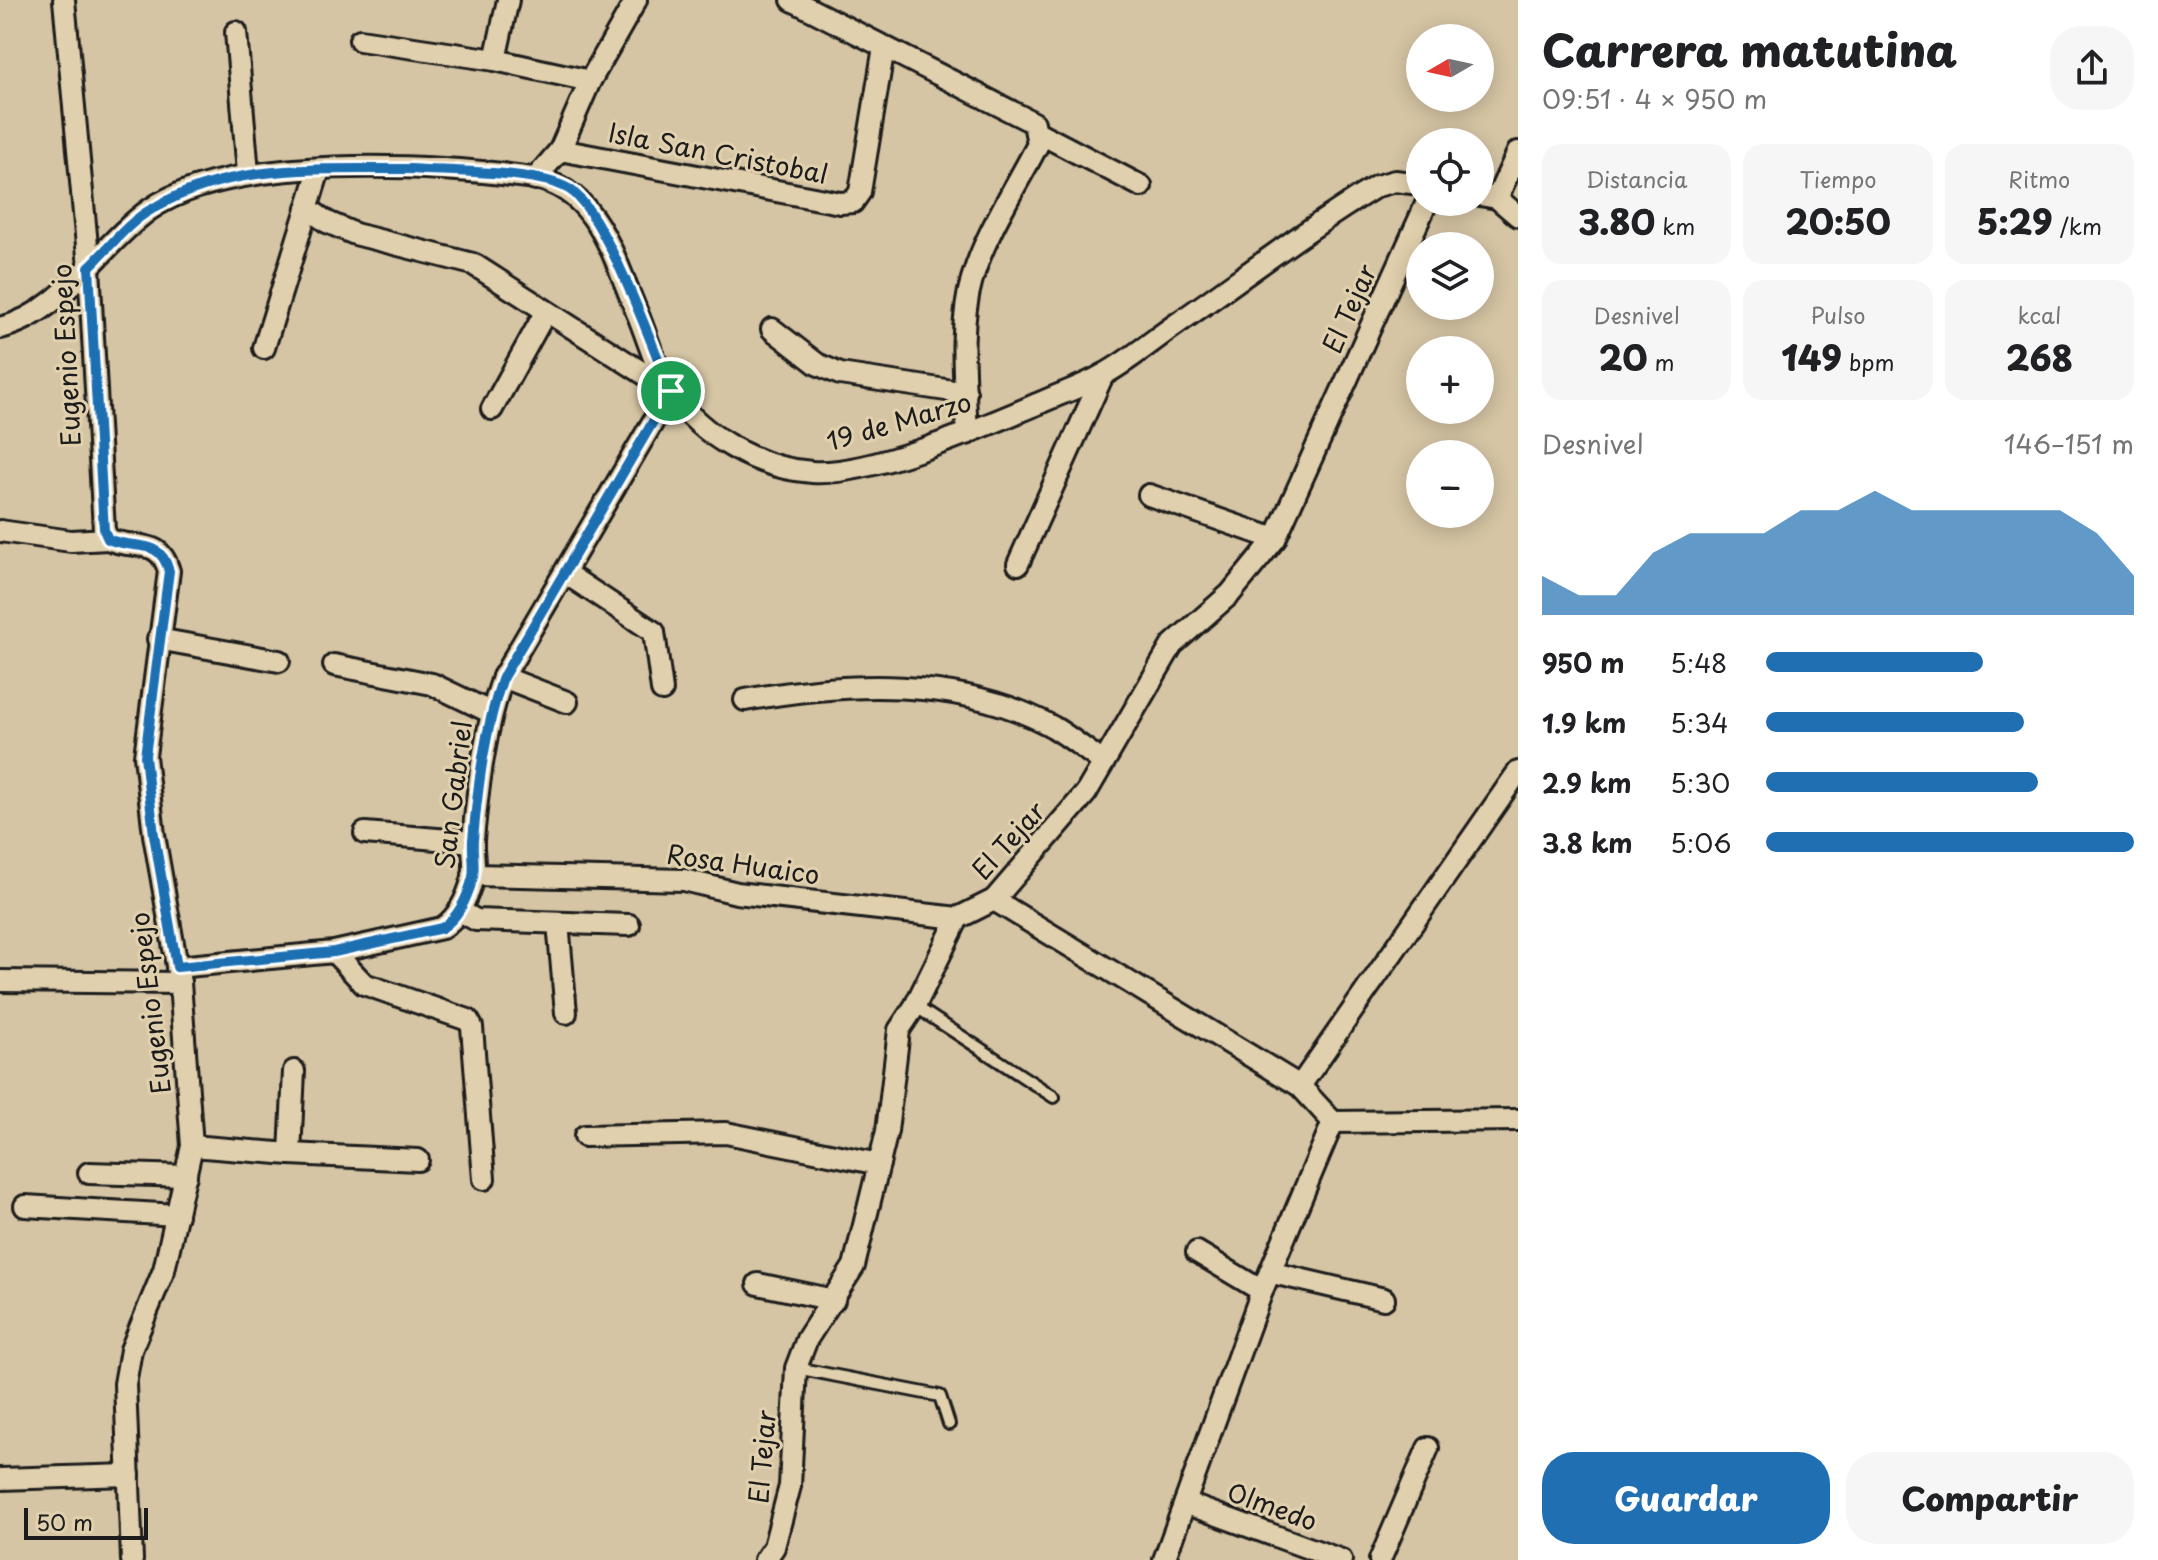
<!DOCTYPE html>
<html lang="es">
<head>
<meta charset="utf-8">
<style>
  :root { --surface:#fff; --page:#f6f6f6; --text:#202124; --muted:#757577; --accent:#1f6fb2 }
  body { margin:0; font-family:"Playpen Sans",sans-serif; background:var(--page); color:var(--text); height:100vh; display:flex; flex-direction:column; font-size:30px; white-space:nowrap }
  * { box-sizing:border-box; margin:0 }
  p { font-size:26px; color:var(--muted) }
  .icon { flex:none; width:44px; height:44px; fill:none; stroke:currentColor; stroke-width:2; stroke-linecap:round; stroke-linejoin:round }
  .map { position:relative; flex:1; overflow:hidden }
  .sheet { display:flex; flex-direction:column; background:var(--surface); width:640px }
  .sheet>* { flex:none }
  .needle { width:52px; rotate:261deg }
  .buttons { position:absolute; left:1406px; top:24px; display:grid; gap:16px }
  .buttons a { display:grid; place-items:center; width:88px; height:88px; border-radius:50%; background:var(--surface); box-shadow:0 4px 20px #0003; font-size:40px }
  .scale { position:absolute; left:24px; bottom:20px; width:124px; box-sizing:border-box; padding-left:8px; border:4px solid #1c1c1c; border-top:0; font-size:22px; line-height:28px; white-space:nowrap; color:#1c1c1c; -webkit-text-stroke:6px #e1d0ad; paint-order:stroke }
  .pin { position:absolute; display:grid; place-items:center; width:68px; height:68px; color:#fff; margin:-34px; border:4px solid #fff; border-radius:50%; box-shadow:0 2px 8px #0007 }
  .round { display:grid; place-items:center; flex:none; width:84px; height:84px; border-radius:32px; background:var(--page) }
  .summary { display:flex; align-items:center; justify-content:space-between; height:136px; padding:0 24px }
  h1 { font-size:44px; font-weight:800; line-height:60px }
  .metrics { display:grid; grid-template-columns:repeat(3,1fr); gap:12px; height:136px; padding:8px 24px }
  .metrics div { display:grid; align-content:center; border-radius:20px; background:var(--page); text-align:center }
  .metrics b { font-size:34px; font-weight:800 }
  .metrics small { font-size:22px; font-weight:400 }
  .metrics p { font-size:22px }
  .chart { height:224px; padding:16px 24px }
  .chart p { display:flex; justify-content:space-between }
  .chart svg { width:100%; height:144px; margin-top:8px; fill:var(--accent); opacity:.7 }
  .primary-button { display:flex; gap:16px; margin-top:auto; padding:16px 24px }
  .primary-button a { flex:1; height:92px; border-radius:32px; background:var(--accent); color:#fff; font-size:32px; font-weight:800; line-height:92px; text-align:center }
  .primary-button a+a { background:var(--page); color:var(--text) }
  ul { padding:0 24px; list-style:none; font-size:26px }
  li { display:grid; grid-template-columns:128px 96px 1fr; align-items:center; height:60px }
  li i { height:20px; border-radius:10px; background:var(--accent) }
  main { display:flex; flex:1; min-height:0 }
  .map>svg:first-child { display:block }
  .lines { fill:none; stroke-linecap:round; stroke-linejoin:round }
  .lane-casing { stroke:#1c1c1c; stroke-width:16 }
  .street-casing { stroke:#1c1c1c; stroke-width:26 }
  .lane { stroke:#e1d0ad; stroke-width:10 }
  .street { stroke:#e1d0ad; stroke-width:20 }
  .route-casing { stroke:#fff; stroke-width:16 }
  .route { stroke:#1f6fb2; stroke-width:10 }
  .labels { text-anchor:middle; stroke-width:6; stroke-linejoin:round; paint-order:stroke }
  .street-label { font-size:26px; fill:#1c1c1c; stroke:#e1d0ad }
</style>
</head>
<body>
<main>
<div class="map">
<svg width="1518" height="1560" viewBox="0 0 1518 1560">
  <rect width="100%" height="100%" fill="#d5c5a4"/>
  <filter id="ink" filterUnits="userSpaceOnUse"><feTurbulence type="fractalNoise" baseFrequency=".0125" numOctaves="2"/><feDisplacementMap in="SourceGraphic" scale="16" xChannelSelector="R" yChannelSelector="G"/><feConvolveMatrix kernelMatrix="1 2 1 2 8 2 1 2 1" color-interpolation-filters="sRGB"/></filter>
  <g filter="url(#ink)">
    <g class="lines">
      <g class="lane-casing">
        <g id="lane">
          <path d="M915,1006L1054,1097"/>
          <path d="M796,1368L940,1396L949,1424"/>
        </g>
      </g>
      <g class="street-casing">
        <g id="street">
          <path d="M64,0L89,267L104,530L108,539C136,551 159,536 169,571L145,756L154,835L180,983L192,1146L164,1270L131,1350L125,1384L132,1560"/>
          <path d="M792,0L1034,123L1038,144C1016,187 986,232 972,279C958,328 965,383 967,434"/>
          <path d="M236,32L248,173"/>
          <path d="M360,40L495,60L590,81"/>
          <path d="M495,60L508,0"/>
          <path d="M1039,133L1141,186"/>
          <path d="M560,150L840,203L853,202L860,192L884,47"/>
          <path d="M535,179L560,150L590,81L636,0"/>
          <path d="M1480,195L1497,198L1518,216"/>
          <path d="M1497,198L1518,152"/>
          <path d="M0,328C63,313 99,246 149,210C230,153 436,164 533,178C598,188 615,262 638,315C648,339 656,370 671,392C701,436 759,469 812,472C872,476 985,426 1042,402C1062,393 1084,386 1103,375C1129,361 1153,340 1178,323C1244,277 1308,228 1377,186L1395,181L1420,184"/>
          <path d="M772,329L817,364L840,374L966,393"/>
          <path d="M264,348L319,170"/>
          <path d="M492,409L545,313"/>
          <path d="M1149,495L1275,539"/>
          <path d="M0,531L71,541L108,539"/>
          <path d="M1018,564L1103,375"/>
          <path d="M565,573L654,632L662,690"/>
          <path d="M158,639L279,661"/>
          <path d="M334,665L432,684L490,712"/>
          <path d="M503,677L567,702"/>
          <path d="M745,700C845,682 961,676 1053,727C1070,737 1087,751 1103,762"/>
          <path d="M365,833L473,842"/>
          <path d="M473,875L684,880L737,893L958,918"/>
          <path d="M994,900L1300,1086L1333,1122L1518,1120"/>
          <path d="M460,911L476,920L629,925"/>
          <path d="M558,923L566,1013"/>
          <path d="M334,952L364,984L468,1020L472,1027L484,1179"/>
          <path d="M177,967L334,952L442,928C459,917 468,896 473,877C476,865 472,852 473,840C478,785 485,728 503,677L671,391L473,264L355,234L327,222L307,208"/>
          <path d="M0,981L180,983"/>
          <path d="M1300,1086L1518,772"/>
          <path d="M585,1136L726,1133L879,1164"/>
          <path d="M192,1146L290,1154L294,1071"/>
          <path d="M290,1154L418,1160"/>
          <path d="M89,1173L186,1176"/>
          <path d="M25,1206L177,1215"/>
          <path d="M1197,1252L1262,1291"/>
          <path d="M1273,1273L1384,1299"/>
          <path d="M758,1284L834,1300"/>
          <path d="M0,1479L129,1475"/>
          <path d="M1185,1503L1341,1560"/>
          <path d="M765,1560L774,1547L790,1486L796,1368L807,1339L854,1266L887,1131L899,1030L915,1006L958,918L994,900L1086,793L1172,645L1230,594L1275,539L1427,202"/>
          <path d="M1164,1560L1262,1291L1333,1122"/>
          <path d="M1380,1560L1428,1448"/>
        </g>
      </g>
      <use href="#lane" class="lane"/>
      <use href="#street" class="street"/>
    </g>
  </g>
  <g class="lines" filter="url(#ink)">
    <g class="route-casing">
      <path id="route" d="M410,169C449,172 537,170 569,189C604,210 653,349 671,391L503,677C485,728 478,785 473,840C472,852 475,865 473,877C468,896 459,917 442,928L334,952L177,967L154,835L145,756L169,571C159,536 135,551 108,539L104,530L89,267C108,249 128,222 152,209C230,162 322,170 410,169Z"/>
    </g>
    <use href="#route" class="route"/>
  </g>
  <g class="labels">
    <g class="street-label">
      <text transform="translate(718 154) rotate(11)" y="9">Isla San Cristobal</text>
      <text transform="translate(1350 309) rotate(-66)" y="9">El Tejar</text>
      <text transform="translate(67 355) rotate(-93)" y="9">Eugenio Espejo</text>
      <text transform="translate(899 422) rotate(-16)" y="9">19 de Marzo</text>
      <text transform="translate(454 795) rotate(-83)" y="9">San Gabriel</text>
      <text transform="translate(1009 841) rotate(-48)" y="9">El Tejar</text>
      <text transform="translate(743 865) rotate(8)" y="9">Rosa Huaico</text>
      <text transform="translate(151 1003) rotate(-97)" y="9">Eugenio Espejo</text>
      <text transform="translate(763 1457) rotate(-85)" y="9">El Tejar</text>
      <text transform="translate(1272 1507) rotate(20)" y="9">Olmedo</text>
    </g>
  </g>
</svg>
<div class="buttons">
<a><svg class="needle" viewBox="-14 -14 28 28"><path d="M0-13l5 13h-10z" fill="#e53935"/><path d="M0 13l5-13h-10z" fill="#757577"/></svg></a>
<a><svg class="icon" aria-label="locate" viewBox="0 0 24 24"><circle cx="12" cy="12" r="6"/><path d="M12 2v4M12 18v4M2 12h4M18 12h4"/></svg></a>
<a><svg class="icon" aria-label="layers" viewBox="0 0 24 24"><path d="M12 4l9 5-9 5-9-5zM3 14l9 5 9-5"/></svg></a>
<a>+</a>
<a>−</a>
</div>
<div class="scale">50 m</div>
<div class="pin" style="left:671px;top:391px;background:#1e9e55"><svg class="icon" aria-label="arrive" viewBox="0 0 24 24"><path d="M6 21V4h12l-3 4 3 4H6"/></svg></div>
</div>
<section class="sheet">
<div class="summary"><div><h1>Carrera matutina</h1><p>09:51 · 4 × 950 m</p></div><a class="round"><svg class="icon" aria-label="share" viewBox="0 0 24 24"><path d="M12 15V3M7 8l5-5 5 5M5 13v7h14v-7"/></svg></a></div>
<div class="metrics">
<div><p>Distancia</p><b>3.80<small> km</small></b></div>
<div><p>Tiempo</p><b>20:50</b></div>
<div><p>Ritmo</p><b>5:29<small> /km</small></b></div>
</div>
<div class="metrics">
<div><p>Desnivel</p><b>20<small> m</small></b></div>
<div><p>Pulso</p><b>149<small> bpm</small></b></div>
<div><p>kcal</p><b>268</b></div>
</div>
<div class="chart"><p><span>Desnivel</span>146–151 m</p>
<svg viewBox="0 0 160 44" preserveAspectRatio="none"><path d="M0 44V32L10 38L20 38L30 25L40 19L50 19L60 19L70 12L80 12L90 6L100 12L110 12L120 12L130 12L140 12L150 19L160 32V44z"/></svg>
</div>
<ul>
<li><b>950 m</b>5:48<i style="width:59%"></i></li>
<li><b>1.9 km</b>5:34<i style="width:70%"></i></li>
<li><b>2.9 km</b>5:30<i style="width:74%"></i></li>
<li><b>3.8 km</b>5:06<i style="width:100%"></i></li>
</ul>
<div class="primary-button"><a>Guardar</a><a>Compartir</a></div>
</section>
</main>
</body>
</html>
